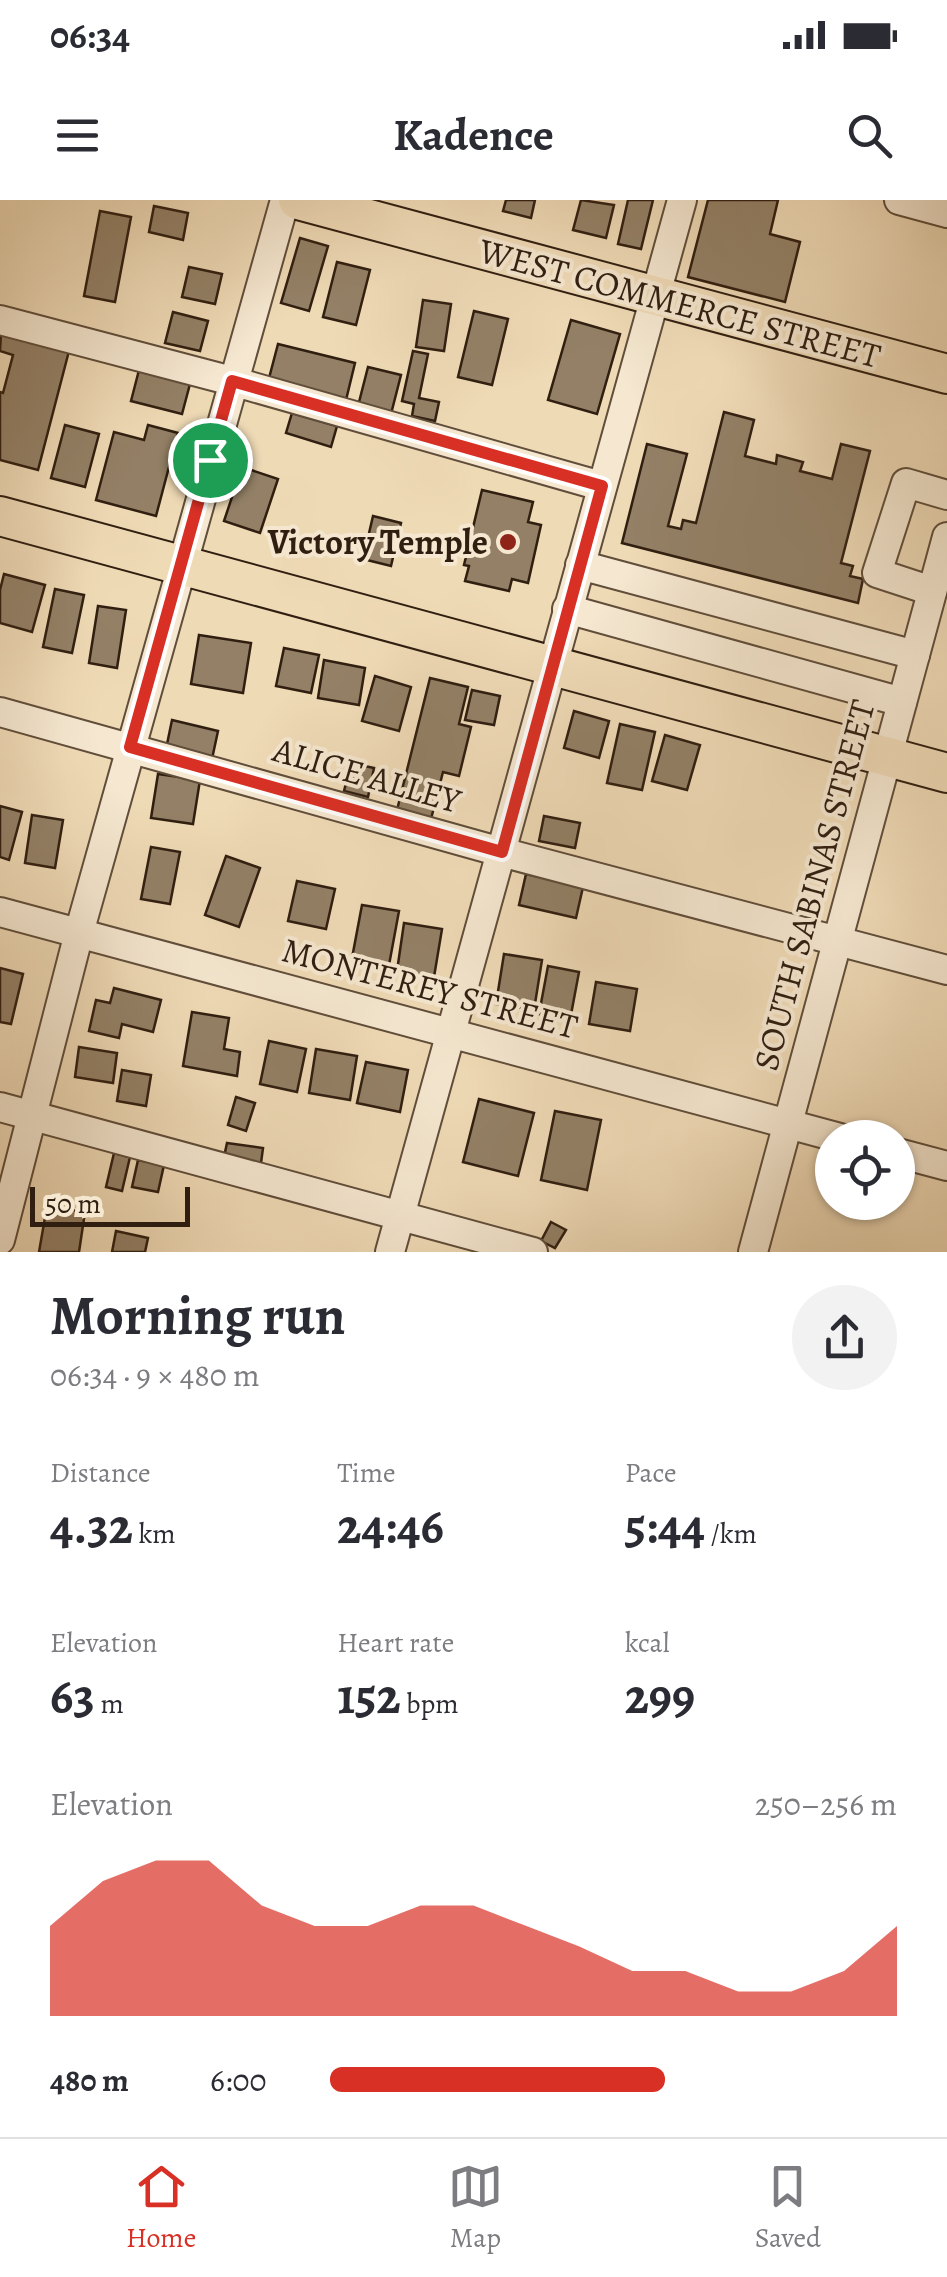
<!DOCTYPE html>
<html lang="en">
<head>
<meta charset="utf-8">
<style>
  :root { --surface:#fff; --page:#f2f2f3; --text:#2b2b33; --muted:#7c7c81; --line:#e1e1e2; --accent:#d93025 }
  body { margin:0; font-family:Alegreya,serif; background:var(--page); color:var(--text); height:100vh; display:flex; flex-direction:column; font-size:38px; white-space:nowrap }
  * { box-sizing:border-box; margin:0 }
  p { font-size:32px; color:var(--muted) }
  .icon { flex:none; width:55px; height:55px; fill:none; stroke:currentColor; stroke-width:2; stroke-linecap:round; stroke-linejoin:round }
  .map { position:relative; height:1052px; overflow:hidden }
  .sheet { display:flex; flex-direction:column; background:var(--surface); flex:1 }
  .sheet>* { flex:none }
  .tools { position:absolute; left:815px; top:920px; display:grid; gap:20px }
  .tools a { display:grid; place-items:center; width:100px; height:100px; border-radius:50%; background:var(--surface); box-shadow:0 2px 8px #0004; font-size:50px }
  .scale { position:absolute; left:30px; bottom:25px; width:160px; box-sizing:border-box; padding-left:10px; border:5px solid #301e10; border-top:0; font-size:28px; line-height:35px; white-space:nowrap; color:#301e10; -webkit-text-stroke:8px #f5e7d0; paint-order:stroke }
  .pin { position:absolute; display:grid; place-items:center; width:85px; height:85px; color:#fff; margin:-42px; border:5px solid #fff; border-radius:50%; box-shadow:0 2px 10px #0007 }
  .round { display:grid; place-items:center; flex:none; width:105px; height:105px; border-radius:52px; background:var(--page) }
  .head { display:flex; align-items:center; justify-content:space-between; height:170px; padding:0 50px }
  h1 { font-size:55px; font-weight:700; line-height:75px }
  .figures { display:grid; grid-template-columns:repeat(3,1fr); gap:15px; height:170px; padding:10px 50px }
  .figures div { display:grid; align-content:center }
  .figures b { font-size:50px; font-weight:700 }
  .figures small { font-size:28px; font-weight:400 }
  .figures p { font-size:28px }
  .chart { height:280px; padding:20px 50px }
  .chart p { display:flex; justify-content:space-between }
  .chart svg { width:100%; height:180px; margin-top:10px; fill:var(--accent); opacity:.7 }
  ul { padding:0 50px; list-style:none; font-size:32px }
  li { display:grid; grid-template-columns:160px 120px 1fr; align-items:center; height:75px }
  li i { height:25px; border-radius:12px; background:var(--accent) }
  .status { display:flex; justify-content:space-between; align-items:center; height:70px; padding:0 50px; background:var(--surface); direction:ltr }
  .status svg { height:28px; fill:currentColor }
  header { display:flex; justify-content:space-between; align-items:center; height:130px; padding:0 50px; background:var(--surface); font-size:45px; font-weight:700 }
  .menu { display:flex; justify-content:space-around; align-items:center; height:140px; border-top:2px solid var(--line); background:var(--surface); font-size:28px; color:var(--muted) }
  .menu a { display:grid; justify-items:center; gap:5px }
  .menu .on { color:var(--accent) }
  .map>svg:first-child { display:block }
  .building { fill:#938066; stroke:#301e10; stroke-width:2.5 }
  .lines { fill:none; stroke-linecap:round; stroke-linejoin:round }
  .minor-casing { stroke:#604d3a; stroke-width:32 }
  .major-casing { stroke:#301e10; stroke-width:42 }
  .minor { stroke:#f5e7d0; stroke-width:28 }
  .major { stroke:#efdab6; stroke-width:38 }
  .route-casing { stroke:#fff; stroke-width:20 }
  .route { stroke:#d93025; stroke-width:12 }
  .poi-dot { fill:#8f2418; stroke:#f5e7d0; stroke-width:4 }
  .labels { text-anchor:middle; stroke-width:8; stroke-linejoin:round; paint-order:stroke }
  .street-label { font-size:35px; fill:#301e10; stroke:#f5e7d0 }
  .poi-label { font-size:35px; font-weight:bold; fill:#301e10; stroke:#f5e7d0; text-anchor:end }
</style>
</head>
<body>
<div class="status"><b>06:34</b><svg viewBox="0 0 49 12"><path d="M0 12V9h3v3zM5 12V6h3v6zM10 12V3h3v9zM15 12V0h3v12zM26 1h20v11H26zM47 4h2v5h-2z"/></svg></div>
<header><svg class="icon" aria-label="menu" viewBox="0 0 24 24"><path d="M4 6h16M4 12h16M4 18h16"/></svg>Kadence<svg class="icon" aria-label="search" viewBox="0 0 24 24"><circle cx="10" cy="10" r="6"/><path d="M15 15l6 6"/></svg></header>
<div class="map">
<svg width="947" height="1052" viewBox="0 0 947 1052">
  <rect width="100%" height="100%" fill="#efdab6"/>
  <filter id="stains"><feTurbulence type="fractalNoise" baseFrequency=".002" numOctaves="4"/><feColorMatrix values="0 0 0 0 .2 0 0 0 0 .09 0 0 0 0 .02 0 0 0 .5 -.17"/></filter>
  <radialGradient id="worn" r=".72"><stop offset=".6" stop-color="#630" stop-opacity="0"/><stop offset="1" stop-color="#630" stop-opacity=".3"/></radialGradient>
  <g class="building">
    <path d="M506,0H535L531,18L503,11Z"/>
    <path d="M581,0L614,5L606,38L573,30Z"/>
    <path d="M628,0H653L641,49L618,44Z"/>
    <path d="M708,0H778L770,34L800,42L785,102L688,77Z"/>
    <path d="M154,6L188,13L183,40L149,32Z"/>
    <path d="M100,11L131,17L115,102L84,96Z"/>
    <path d="M300,38L328,46L309,111L281,103Z"/>
    <path d="M337,62L370,70L356,125L323,117Z"/>
    <path d="M189,67L222,74L215,104L182,97Z"/>
    <path d="M423,100L451,104L444,151L416,147Z"/>
    <path d="M474,111L508,119L492,185L458,177Z"/>
    <path d="M173,112L208,121L200,151L165,143Z"/>
    <path d="M571,120L620,134L597,214L548,200Z"/>
    <path d="M1,133L69,151L38,270L0,260V192L3,193L13,155L0,151Z"/>
    <path d="M278,144L355,163L346,200L268,182Z"/>
    <path d="M413,151L428,154L419,198L439,202L435,221L412,216L414,204L402,201Z"/>
    <path d="M368,167L401,175L391,214L358,206Z"/>
    <path d="M139,170L190,184L182,214L131,201Z"/>
    <path d="M724,212L754,220L745,256L776,264L777,255L803,262L800,271L832,279L841,244L870,251L841,363L853,366L850,376L863,379L858,403L622,343L647,244L687,254L668,326L681,329L683,320L696,323Z"/>
    <path d="M292,213L337,226L331,247L286,233Z"/>
    <path d="M65,225L99,234L85,287L51,278Z"/>
    <path d="M148,225L178,233L156,316L96,300L114,232L144,240Z"/>
    <path d="M242,267L278,279L260,333L224,321Z"/>
    <path d="M482,290L533,302L528,322L541,325L528,383L512,379L509,391L465,381L469,366L464,365Z"/>
    <path d="M373,316L401,323L391,366L363,359Z"/>
    <path d="M4,374L45,385L32,432L0,423V390Z"/>
    <path d="M55,389L84,395L72,453L43,447Z"/>
    <path d="M98,406L126,410L117,468L89,463Z"/>
    <path d="M199,435L251,443L243,493L191,484Z"/>
    <path d="M284,448L319,455L311,493L276,486Z"/>
    <path d="M324,460L365,468L359,505L318,498Z"/>
    <path d="M375,476L411,487L399,531L362,521Z"/>
    <path d="M430,478L468,487L459,524L471,527L459,576L443,572L431,619L397,610Z"/>
    <path d="M472,490L500,496L494,525L465,520Z"/>
    <path d="M574,511L609,521L599,558L564,548Z"/>
    <path d="M172,520L218,531L212,559L166,549Z"/>
    <path d="M620,524L655,532L642,590L607,583Z"/>
    <path d="M665,535L700,545L687,590L652,581Z"/>
    <path d="M351,563L374,568L368,597L344,591Z"/>
    <path d="M158,574L200,580L193,624L151,618Z"/>
    <path d="M0,606L22,612L9,660L0,657Z"/>
    <path d="M32,615L63,620L55,668L25,663Z"/>
    <path d="M544,616L580,623L575,648L539,641Z"/>
    <path d="M151,647L180,652L170,704L141,699Z"/>
    <path d="M226,656L260,668L239,727L205,715Z"/>
    <path d="M526,674L583,687L576,718L519,705Z"/>
    <path d="M297,681L335,689L326,729L288,721Z"/>
    <path d="M362,705L399,711L389,765L352,758Z"/>
    <path d="M404,723L442,729L434,777L397,771Z"/>
    <path d="M504,754L542,760L534,810L496,804Z"/>
    <path d="M548,766L579,772L570,820L539,814Z"/>
    <path d="M0,768L23,774L11,824L0,822Z"/>
    <path d="M596,782L637,789L630,831L589,824Z"/>
    <path d="M114,788L161,800L153,832L122,824L119,838L89,831L96,800L110,803Z"/>
    <path d="M192,812L229,818L224,849L240,852L237,876L183,866Z"/>
    <path d="M269,841L306,849L297,892L260,884Z"/>
    <path d="M79,847L117,853L113,883L75,877Z"/>
    <path d="M316,849L357,856L350,900L309,893Z"/>
    <path d="M366,862L408,870L400,912L357,903Z"/>
    <path d="M122,870L151,875L146,906L117,901Z"/>
    <path d="M236,897L255,903L246,931L228,925Z"/>
    <path d="M479,899L534,913L518,976L463,962Z"/>
    <path d="M555,911L601,920L587,990L541,980Z"/>
    <path d="M227,943L263,948L261,963L224,957Z"/>
    <path d="M114,953L130,957L122,991L106,987Z"/>
    <path d="M138,960L164,965L158,992L132,987Z"/>
    <path d="M47,1006L85,1012L79,1052H39Z"/>
    <path d="M551,1022L566,1030L555,1048L541,1041Z"/>
    <path d="M116,1031L148,1038L145,1052H112Z"/>
  </g>
  <g class="lines">
    <g class="minor-casing">
      <g id="minor">
        <path d="M899,0L947,13"/>
        <path d="M0,120L232,181L601,286"/>
        <path d="M580,365L915,455"/>
        <path d="M932,391L877,373L906,283L947,295"/>
        <path d="M567,409L902,502"/>
        <path d="M0,512L501,652L947,770"/>
        <path d="M0,712L840,938"/>
        <path d="M0,907L533,1052"/>
        <path d="M898,953L947,966"/>
        <path d="M0,1040L79,733L285,0"/>
        <path d="M390,1052L682,0"/>
        <path d="M753,1052L947,337"/>
      </g>
    </g>
    <g class="major-casing">
      <g id="major">
        <path d="M298,0L947,174"/>
        <path d="M0,316L947,573"/>
      </g>
    </g>
    <use href="#minor" class="minor"/>
    <use href="#major" class="major"/>
  </g>
  <g class="lines">
    <g class="route-casing">
      <path id="route" d="M232,181L602,286L502,652L130,547Z"/>
    </g>
    <use href="#route" class="route"/>
  </g>
  <circle class="poi-dot" cx="508" cy="342" r="10"/>
  <g class="labels">
    <g class="street-label">
      <text transform="translate(680 103) rotate(15)" y="12">WEST COMMERCE STREET</text>
      <text transform="translate(367 575) rotate(16)" y="12">ALICE ALLEY</text>
      <text transform="translate(814 685) rotate(-75)" y="12">SOUTH SABINAS STREET</text>
      <text transform="translate(430 788) rotate(15)" y="12">MONTEREY STREET</text>
    </g>
    <g class="poi-label">
      <text x="488" y="354">Victory Temple</text>
    </g>
  </g>
  <rect width="100%" height="100%" filter="url(#stains)"/>
  <rect width="100%" height="100%" fill="url(#worn)"/>
</svg>
<div class="tools">
<a><svg class="icon" aria-label="locate" viewBox="0 0 24 24"><circle cx="12" cy="12" r="6"/><path d="M12 2v4M12 18v4M2 12h4M18 12h4"/></svg></a>
</div>
<div class="scale">50 m</div>
<div class="pin" style="left:210px;top:260px;background:#1e9e55"><svg class="icon" aria-label="arrive" viewBox="0 0 24 24"><path d="M6 21V4h12l-3 4 3 4H6"/></svg></div>
</div>
<section class="sheet">
<div class="head"><div><h1>Morning run</h1><p>06:34 · 9 × 480 m</p></div><a class="round"><svg class="icon" aria-label="share" viewBox="0 0 24 24"><path d="M12 15V3M7 8l5-5 5 5M5 13v7h14v-7"/></svg></a></div>
<div class="figures">
<div><p>Distance</p><b>4.32<small> km</small></b></div>
<div><p>Time</p><b>24:46</b></div>
<div><p>Pace</p><b>5:44<small> /km</small></b></div>
</div>
<div class="figures">
<div><p>Elevation</p><b>63<small> m</small></b></div>
<div><p>Heart rate</p><b>152<small> bpm</small></b></div>
<div><p>kcal</p><b>299</b></div>
</div>
<div class="chart"><p><span>Elevation</span>250–256 m</p>
<svg viewBox="0 0 160 44" preserveAspectRatio="none"><path d="M0 44V22L10 11L20 6L30 6L40 17L50 22L60 22L70 17L80 17L90 22L100 27L110 33L120 33L130 38L140 38L150 33L160 22V44z"/></svg>
</div>
<ul>
<li><b>480 m</b>6:00<i style="width:59%"></i></li>
</ul>
</section>
<nav class="menu">
<a class="on"><svg class="icon" aria-label="home" viewBox="0 0 24 24"><path d="M3 11l9-7 9 7M6 9v11h12V9"/></svg>Home</a>
<a><svg class="icon" aria-label="map" viewBox="0 0 24 24"><path d="M3 6l6-2 6 2 6-2v14l-6 2-6-2-6 2zM9 4v14M15 6v14"/></svg>Map</a>
<a><svg class="icon" aria-label="saved" viewBox="0 0 24 24"><path d="M7 4h10v16l-5-4-5 4z"/></svg>Saved</a>
</nav>
</body>
</html>
